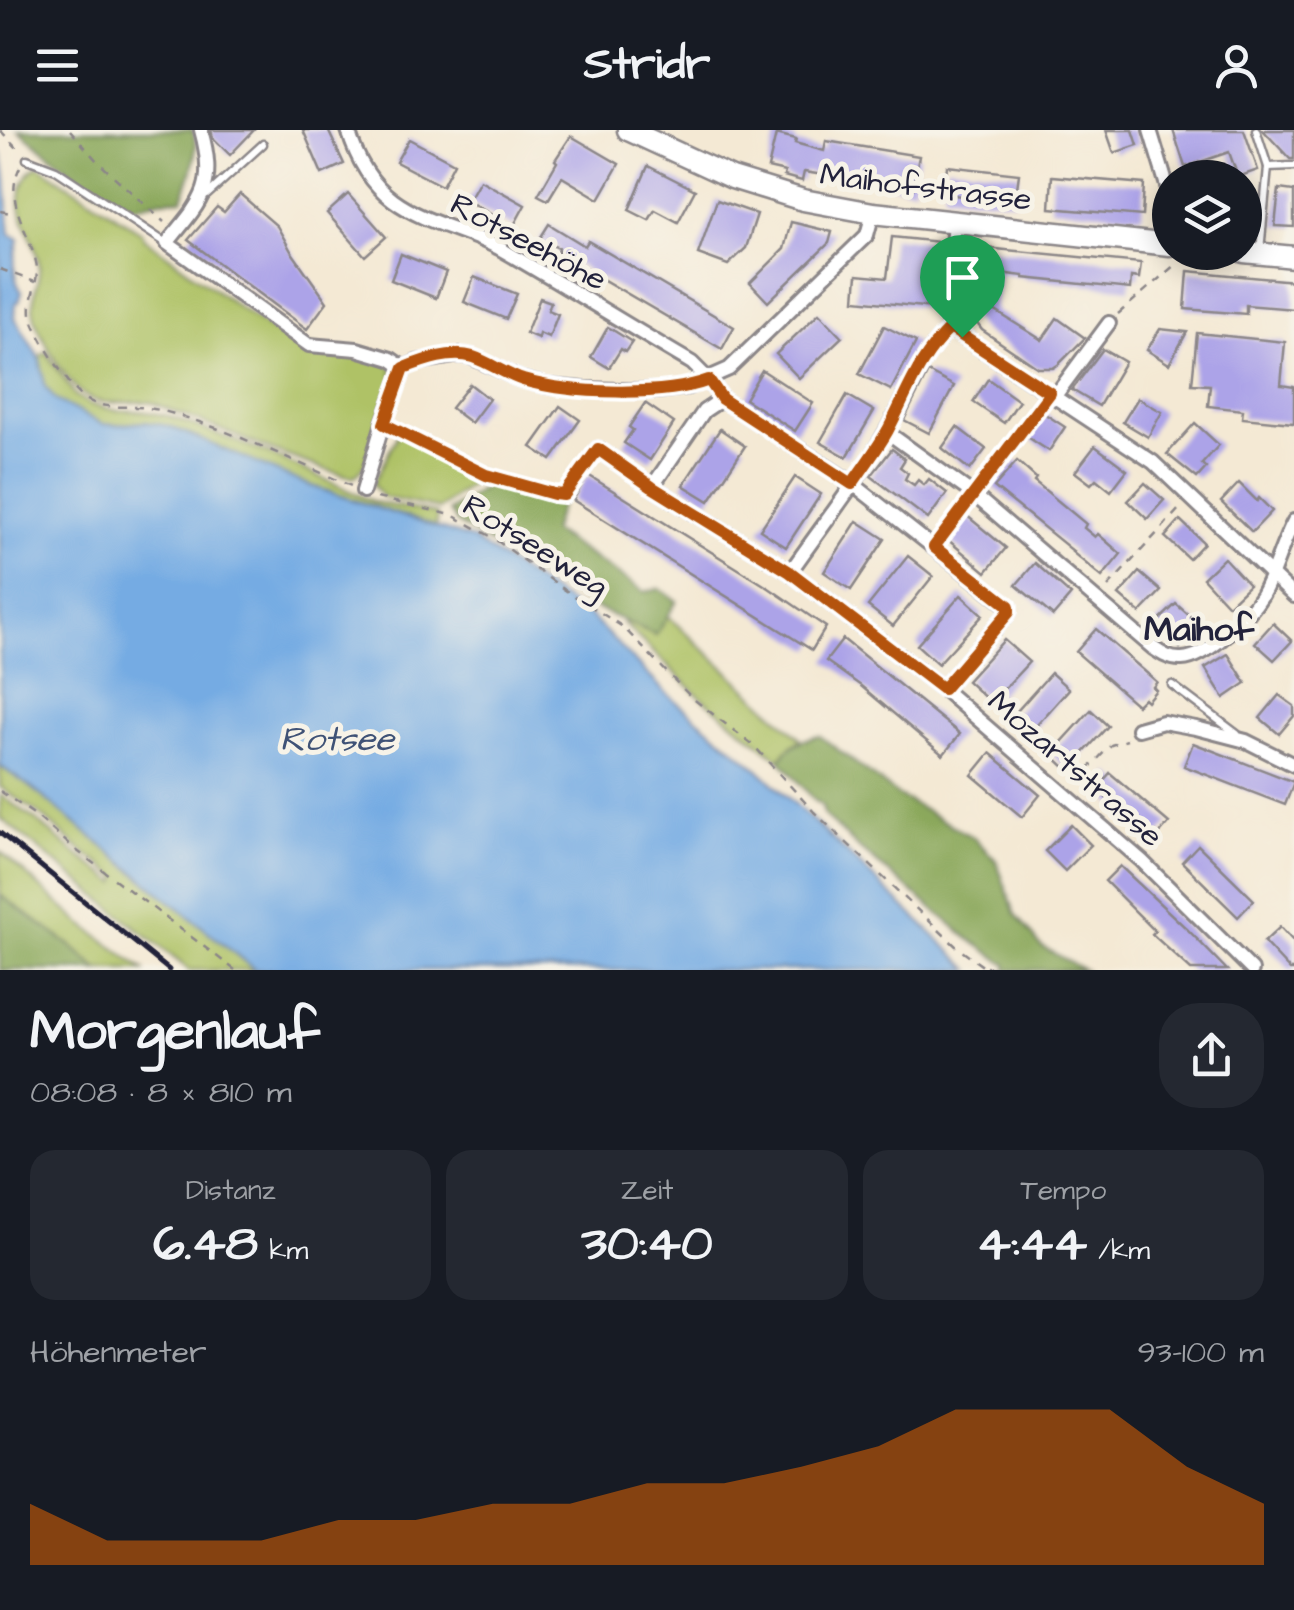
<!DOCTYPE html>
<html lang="de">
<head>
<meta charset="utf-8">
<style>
  :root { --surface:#171b24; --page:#242831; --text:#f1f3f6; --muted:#9ea1a6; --accent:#b45309 }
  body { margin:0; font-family:"Architects Daughter",sans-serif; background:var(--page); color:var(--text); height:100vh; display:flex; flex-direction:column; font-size:38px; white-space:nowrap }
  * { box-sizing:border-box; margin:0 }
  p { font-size:32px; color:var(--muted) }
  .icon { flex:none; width:55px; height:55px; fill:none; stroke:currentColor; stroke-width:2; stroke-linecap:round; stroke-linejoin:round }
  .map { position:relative; height:840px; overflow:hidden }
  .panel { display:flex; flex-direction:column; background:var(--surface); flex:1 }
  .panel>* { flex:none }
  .tools { position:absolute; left:1152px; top:30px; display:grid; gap:20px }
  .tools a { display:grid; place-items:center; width:110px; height:110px; border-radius:50%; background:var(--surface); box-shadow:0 5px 25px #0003; font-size:50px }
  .pin { position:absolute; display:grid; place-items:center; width:85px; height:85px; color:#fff; margin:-102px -42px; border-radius:50% 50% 50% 0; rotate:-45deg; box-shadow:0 0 10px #0007 }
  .pin .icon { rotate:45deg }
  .round { display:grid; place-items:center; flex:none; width:105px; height:105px; border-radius:40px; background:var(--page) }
  .headline { display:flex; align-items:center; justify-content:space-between; height:170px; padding:0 30px }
  h1 { font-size:55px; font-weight:700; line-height:75px }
  .figures { display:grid; grid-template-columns:repeat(3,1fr); gap:15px; height:170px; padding:10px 30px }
  .figures div { display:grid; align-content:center; border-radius:25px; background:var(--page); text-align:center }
  .figures b { font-size:50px; font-weight:700 }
  .figures small { font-size:28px; font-weight:400 }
  .figures p { font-size:28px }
  .chart { height:280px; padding:20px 30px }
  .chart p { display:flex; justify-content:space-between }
  .chart svg { width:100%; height:180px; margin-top:10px; fill:var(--accent); opacity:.7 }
  header { display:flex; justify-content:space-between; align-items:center; height:130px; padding:0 30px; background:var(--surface); font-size:45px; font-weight:700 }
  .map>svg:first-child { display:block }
  .green { fill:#afc266; stroke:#687250; stroke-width:2.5 }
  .forest { fill:#8ba85b; stroke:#56654b; stroke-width:2.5 }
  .water { fill:#74abe3; stroke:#4b668f; stroke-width:2.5 }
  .building { fill:#aca3e8 }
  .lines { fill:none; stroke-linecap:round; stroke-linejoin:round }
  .lane-casing { stroke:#8b8688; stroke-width:11 }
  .street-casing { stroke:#8b8688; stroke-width:18 }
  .primary-casing { stroke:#8b8688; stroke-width:25 }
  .path { stroke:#8b8688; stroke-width:2.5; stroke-dasharray:8 8; stroke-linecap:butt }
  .lane { stroke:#fff; stroke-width:6 }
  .street { stroke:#fff; stroke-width:12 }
  .primary { stroke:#fff; stroke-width:20 }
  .rail { stroke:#22223b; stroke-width:5 }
  .route-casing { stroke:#fff; stroke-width:20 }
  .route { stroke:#b45309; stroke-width:12 }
  .labels { text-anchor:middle; stroke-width:10; stroke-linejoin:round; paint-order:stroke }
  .street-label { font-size:32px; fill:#22223b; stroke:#f7f3e8 }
  .neighbourhood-label { font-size:35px; font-weight:bold; fill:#22223b; stroke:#f7f3e8 }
  .water-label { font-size:35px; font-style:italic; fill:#3f5276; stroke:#f7f3e8 }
</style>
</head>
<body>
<header><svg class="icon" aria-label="menu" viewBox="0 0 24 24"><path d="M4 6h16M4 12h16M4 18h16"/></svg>Stridr<svg class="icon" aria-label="person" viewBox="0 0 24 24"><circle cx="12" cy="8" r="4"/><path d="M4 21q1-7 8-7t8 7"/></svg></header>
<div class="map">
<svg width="1294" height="840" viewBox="0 0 1294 840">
  <rect width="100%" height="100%" fill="#f7f3e8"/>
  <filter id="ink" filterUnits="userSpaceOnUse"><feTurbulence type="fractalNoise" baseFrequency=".01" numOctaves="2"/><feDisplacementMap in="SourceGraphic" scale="20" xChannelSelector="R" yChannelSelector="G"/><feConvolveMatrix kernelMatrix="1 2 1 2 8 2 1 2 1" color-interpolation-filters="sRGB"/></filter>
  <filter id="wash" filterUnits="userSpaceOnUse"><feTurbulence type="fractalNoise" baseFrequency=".0048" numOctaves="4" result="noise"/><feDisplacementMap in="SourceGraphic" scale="40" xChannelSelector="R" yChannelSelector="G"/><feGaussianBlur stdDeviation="2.25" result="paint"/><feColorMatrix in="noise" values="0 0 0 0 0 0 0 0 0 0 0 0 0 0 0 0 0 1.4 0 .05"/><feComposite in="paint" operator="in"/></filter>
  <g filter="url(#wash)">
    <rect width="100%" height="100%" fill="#f4e9d4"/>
    <g class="green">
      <path d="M39,36L143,103V107L272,201L297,214L374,228L392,235L394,251L364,336C361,340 359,345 354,346C339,350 180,283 153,273C130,269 104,279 84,265C67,253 35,200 33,179C32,164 41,149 39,133C35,104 10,83 24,52C28,44 31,39 39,36Z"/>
      <path d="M46,222L75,265L89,274L114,280L141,281L169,286L268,323L374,372L437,384L436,397L308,355L145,292L116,295L102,294L55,270L45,256L38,227Z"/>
      <path d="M399,302L483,345L439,379L382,367L373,354Z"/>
      <path d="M668,486L801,609L786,621L780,630L697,564L623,493V491L656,505Z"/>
      <path d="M0,636L33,659L255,840H189L0,688V665L36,690L75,723L117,753L119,748L78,718L42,686L0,657Z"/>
      <path d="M0,721L77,790L144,840H98L71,816L0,765Z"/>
    </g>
    <g class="forest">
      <path d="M18,0H193C200,24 190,47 182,69L160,70L134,77L93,58Z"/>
      <path d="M493,351L563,368L552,401L645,462L659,458L677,471L656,505L597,479L457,393L449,381Z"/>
      <path d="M820,606L899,666L974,708L996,730L1015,783L1041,816L1084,840H1007V835L968,808L854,714L824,685C823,678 822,673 815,671L780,630C790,614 802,609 820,606Z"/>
      <path d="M0,765L71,816L98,840H0Z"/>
    </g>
    <path class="water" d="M0,21C8,35 7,83 10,104L19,109C15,126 10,146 22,162L19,172H16L15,188L40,229L45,256L56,270L102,294L116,295L145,292L169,296L308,355L472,409L591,487L666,563L757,638L971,840H255L33,659L0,636Z"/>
    <g id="blocks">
      <g class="building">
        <path d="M211,0H254L230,25L213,8Z"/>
        <path d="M303,0H328L344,34L322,44Z"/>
        <path d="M1106,0H1133L1138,15L1114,23Z"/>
        <path d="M1173,0H1244L1258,40L1238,47L1229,22L1185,37Z"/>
        <path d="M1263,0H1294V29H1290Z"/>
        <path d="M776,4L796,9L795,13L824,21L826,11L919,26L913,59L804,42L802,51L784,46L785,42L768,38Z"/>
        <path d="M571,6L619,34L599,69L562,47L548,70L538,65L557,32L555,30Z"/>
        <path d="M409,9L454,33L442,56L396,32Z"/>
        <path d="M648,36L695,60L678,92L655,80L649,90L629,80Z"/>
        <path d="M947,36L1019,44L1015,72L944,64Z"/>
        <path d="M1052,46L1144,54L1142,86L1050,78Z"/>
        <path d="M480,50L525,75L513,97L468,71Z"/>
        <path d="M1279,59L1294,61V97L1275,96Z"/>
        <path d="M240,64L277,96L291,121L327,172L307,199L188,110L217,77L224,82Z"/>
        <path d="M348,64L386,107L365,126L327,83Z"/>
        <path d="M717,70L757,84L746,118L728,135L698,124Z"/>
        <path d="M791,92L832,102L829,113L768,172L750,153L784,119Z"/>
        <path d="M549,94L585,116L588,111L734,197L722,219L558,123L559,118L539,110Z"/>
        <path d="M892,107L940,112L933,178L855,170L857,145L887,148Z"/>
        <path d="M976,117L1141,133L1139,148L1131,147L1130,159L1024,148V146L999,143L994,180L1042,210L1057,188L1085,208L1059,234L1053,238H1038L982,200L973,188L971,176Z"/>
        <path d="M401,124L446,142L436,168L391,150Z"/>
        <path d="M1188,141L1294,151V179L1246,175V184L1185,179Z"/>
        <path d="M474,147L517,164L506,189L464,172Z"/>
        <path d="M540,168L551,172L548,180L558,184L549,207L539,203L538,208L526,203Z"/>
        <path d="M819,183L842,207L799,248L776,224Z"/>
        <path d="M884,196L916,212L891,260L859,244Z"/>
        <path d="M608,197L632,212L625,222L621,219L609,238L591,227Z"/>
        <path d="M1160,199L1187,202L1169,234L1147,220Z"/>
        <path d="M1197,203L1285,212L1281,255L1294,257V293L1242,288L1243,280L1208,276L1210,255L1192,254Z"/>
        <path d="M1103,219L1125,232L1099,276L1072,260Z"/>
        <path d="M762,240L813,273L795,301L745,269Z"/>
        <path d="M928,242L954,256L929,303L904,290Z"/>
        <path d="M988,249L1019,271L1004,293L973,272Z"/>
        <path d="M470,254L489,269L471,293L451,278Z"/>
        <path d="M847,265L874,281L847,327L820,312Z"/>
        <path d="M1138,268L1162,282L1148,307L1123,292Z"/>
        <path d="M645,273L674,293L650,330L624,313L633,300L629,297Z"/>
        <path d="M560,276L580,290L551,330L531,317Z"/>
        <path d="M1042,282L1065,297L1049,321L1026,306Z"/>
        <path d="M1195,293L1219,315L1202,334L1206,338L1197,348L1167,324Z"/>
        <path d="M957,297L986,319L970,340L942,318Z"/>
        <path d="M720,299L745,316L709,371L683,355Z"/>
        <path d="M1095,316L1127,340L1111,361L1096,349L1091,354L1075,342Z"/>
        <path d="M892,319L905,329L900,337L908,343L905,349L914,355L918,350L924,355L929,349L947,363L928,389L871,346Z"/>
        <path d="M1017,331L1036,348L1034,351L1086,394L1084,398L1095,407L1098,404L1121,424L1102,447L1072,422L1073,421L994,357Z"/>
        <path d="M588,345L769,458L826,497L812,520L573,370Z"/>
        <path d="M795,347L821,364L786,417L760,400Z"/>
        <path d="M1145,353L1164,370L1147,389L1128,371Z"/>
        <path d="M1239,353L1257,371L1259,368L1272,381L1252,402L1221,372Z"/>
        <path d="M966,385L1006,418L986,442L947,409Z"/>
        <path d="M1180,390L1204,413L1189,429L1165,407Z"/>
        <path d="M857,391L885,409L851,460L824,442Z"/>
        <path d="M908,426L933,446L893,496L868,476Z"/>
        <path d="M1224,428L1249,455L1228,475L1203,448Z"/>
        <path d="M1035,433L1071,465L1053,486L1016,455Z"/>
        <path d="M1139,442L1161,461L1140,483L1119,465Z"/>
        <path d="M961,465L983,485L938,534L917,515Z"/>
        <path d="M1176,474L1200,495L1196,500L1199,502L1190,514L1187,511L1180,518L1154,495Z"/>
        <path d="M1273,493L1292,511L1274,530L1255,513Z"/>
        <path d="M1096,499L1157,552L1153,557L1156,560L1147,571L1144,568L1137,575L1076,522Z"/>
        <path d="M843,509L960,604L943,625L861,556L826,531Z"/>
        <path d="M1004,510L1029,532L991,573L967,551Z"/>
        <path d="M1228,524L1246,553L1224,568L1205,538Z"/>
        <path d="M1051,543L1069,559L1028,605L1010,589Z"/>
        <path d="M1279,565L1294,576V586L1279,604L1260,588Z"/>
        <path d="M1091,580L1108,596L1068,640L1051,624Z"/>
        <path d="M1193,613L1294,652L1285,675L1184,636Z"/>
        <path d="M990,623L1040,665L1022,687L972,645Z"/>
        <path d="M1110,643L1169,693L1155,709L1096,659Z"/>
        <path d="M1071,695L1091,715L1065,741L1045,721Z"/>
        <path d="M1198,715L1254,770L1238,787L1182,732Z"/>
        <path d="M1120,736L1187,799L1227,840H1191L1152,804L1155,801L1105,751Z"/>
        <path d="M1280,797L1294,812V840H1290L1264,812Z"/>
      </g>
    </g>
  </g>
  <g filter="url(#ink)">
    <use href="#blocks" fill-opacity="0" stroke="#8b8688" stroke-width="2.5"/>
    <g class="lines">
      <g class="lane-casing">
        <g id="lane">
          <path d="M1256,0L1268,37L1294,36"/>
          <path d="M27,29L56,40L166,113"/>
          <path d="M207,65L263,14"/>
          <path d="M1260,121L1268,37"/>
          <path d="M1172,555L1237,604"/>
        </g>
      </g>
      <g class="street-casing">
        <g id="street">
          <path d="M201,0C217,57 202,71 167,113L309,215L357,219L391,229L404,238"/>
          <path d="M348,0C356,27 370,53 393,70C424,93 465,100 499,118C564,155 627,195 692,233L709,250L722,269L852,353L1009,477V482L943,559"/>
          <path d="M1150,0L1170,66"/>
          <path d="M954,92L946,183L950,198L1153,332L1294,466"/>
          <path d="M1055,266L1109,193"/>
          <path d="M887,302L973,364L1153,518C1162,524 1171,530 1182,529C1208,528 1249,486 1262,465C1275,442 1281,415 1294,391"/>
          <path d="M598,319L652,357L790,442L943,559L1142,731L1252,840"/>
          <path d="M652,357L704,281L722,269"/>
          <path d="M363,361L383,293L404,238L417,232L459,225L469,226L520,249L548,256L583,259L658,261L688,257L729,239L867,105L873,83"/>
          <path d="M790,442C822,396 858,351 886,302C909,262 915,232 950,198"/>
          <path d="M1138,599L1163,592L1196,598L1246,611L1294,635"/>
        </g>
      </g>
      <g class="primary-casing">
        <g id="primary">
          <path d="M628,0L732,48L803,70L873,83L1170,115"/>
          <path d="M1244,122L1294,127"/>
        </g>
      </g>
      <g class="path">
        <path d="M0,0L19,20"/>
        <path d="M70,0L97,31L164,92"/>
        <path d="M20,37C3,70 29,101 36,132C41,152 25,171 33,192C40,210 69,258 84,268C100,279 119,276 136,277C152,277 167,282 181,286C239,304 296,332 351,356"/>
        <path d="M0,81L15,84"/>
        <path d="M0,139L35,152"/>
        <path d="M1118,184L1176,134"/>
        <path d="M396,300L485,345L553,364L564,365L589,333"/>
        <path d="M982,352L1041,275"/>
        <path d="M377,368L452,385L492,407L565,460L623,497L691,567L755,617L814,682L959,819L988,840"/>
        <path d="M943,404L965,374"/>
        <path d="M1108,457L1180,378"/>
        <path d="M1076,652L1111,615L1127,610"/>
        <path d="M0,661L35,685L76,720L235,840"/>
        <path d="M986,837L1008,840"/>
      </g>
      <use href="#lane" class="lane"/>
      <use href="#street" class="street"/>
      <use href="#primary" class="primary"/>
      <path class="rail" d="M0,703L169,840"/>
    </g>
  </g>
  <g class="lines" filter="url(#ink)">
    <g class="route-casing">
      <path id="route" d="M950,198L1050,263L934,417L1009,476V482L943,559L790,442L652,357L598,319L564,365L554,364L486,345L384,294L404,238C424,230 452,220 473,227C490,233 505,244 523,250C570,264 663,267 709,250L722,269L852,354C864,336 878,318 888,300C908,262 918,229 950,198Z"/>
    </g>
    <use href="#route" class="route"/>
  </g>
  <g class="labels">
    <g class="street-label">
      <text transform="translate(926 56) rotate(7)" y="11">Maihofstrasse</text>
      <text transform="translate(529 111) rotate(28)" y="11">Rotseehöhe</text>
      <text transform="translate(536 415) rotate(32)" y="11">Rotseeweg</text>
      <text transform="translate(1076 638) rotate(41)" y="11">Mozartstrasse</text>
    </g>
    <g class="neighbourhood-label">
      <text x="1199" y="510">Maihof</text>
    </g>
    <g class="water-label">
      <text x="337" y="620">Rotsee</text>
    </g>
  </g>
</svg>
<div class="tools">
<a><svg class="icon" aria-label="layers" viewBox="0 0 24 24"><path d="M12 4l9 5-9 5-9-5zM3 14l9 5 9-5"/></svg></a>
</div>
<div class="pin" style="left:962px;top:207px;background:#1e9e55"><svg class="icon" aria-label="arrive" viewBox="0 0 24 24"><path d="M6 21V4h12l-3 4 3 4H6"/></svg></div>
</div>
<section class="panel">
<div class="headline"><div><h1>Morgenlauf</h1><p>08:08 · 8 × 810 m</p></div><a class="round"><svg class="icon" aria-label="share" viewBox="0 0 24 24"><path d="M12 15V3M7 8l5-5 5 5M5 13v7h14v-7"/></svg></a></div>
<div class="figures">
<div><p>Distanz</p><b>6.48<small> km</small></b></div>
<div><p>Zeit</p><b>30:40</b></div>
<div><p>Tempo</p><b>4:44<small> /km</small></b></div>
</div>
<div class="chart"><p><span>Höhenmeter</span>93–100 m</p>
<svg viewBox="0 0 160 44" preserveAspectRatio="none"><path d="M0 44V29L10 38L20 38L30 38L40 33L50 33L60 29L70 29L80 24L90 24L100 20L110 15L120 6L130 6L140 6L150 20L160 29V44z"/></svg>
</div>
</section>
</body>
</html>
